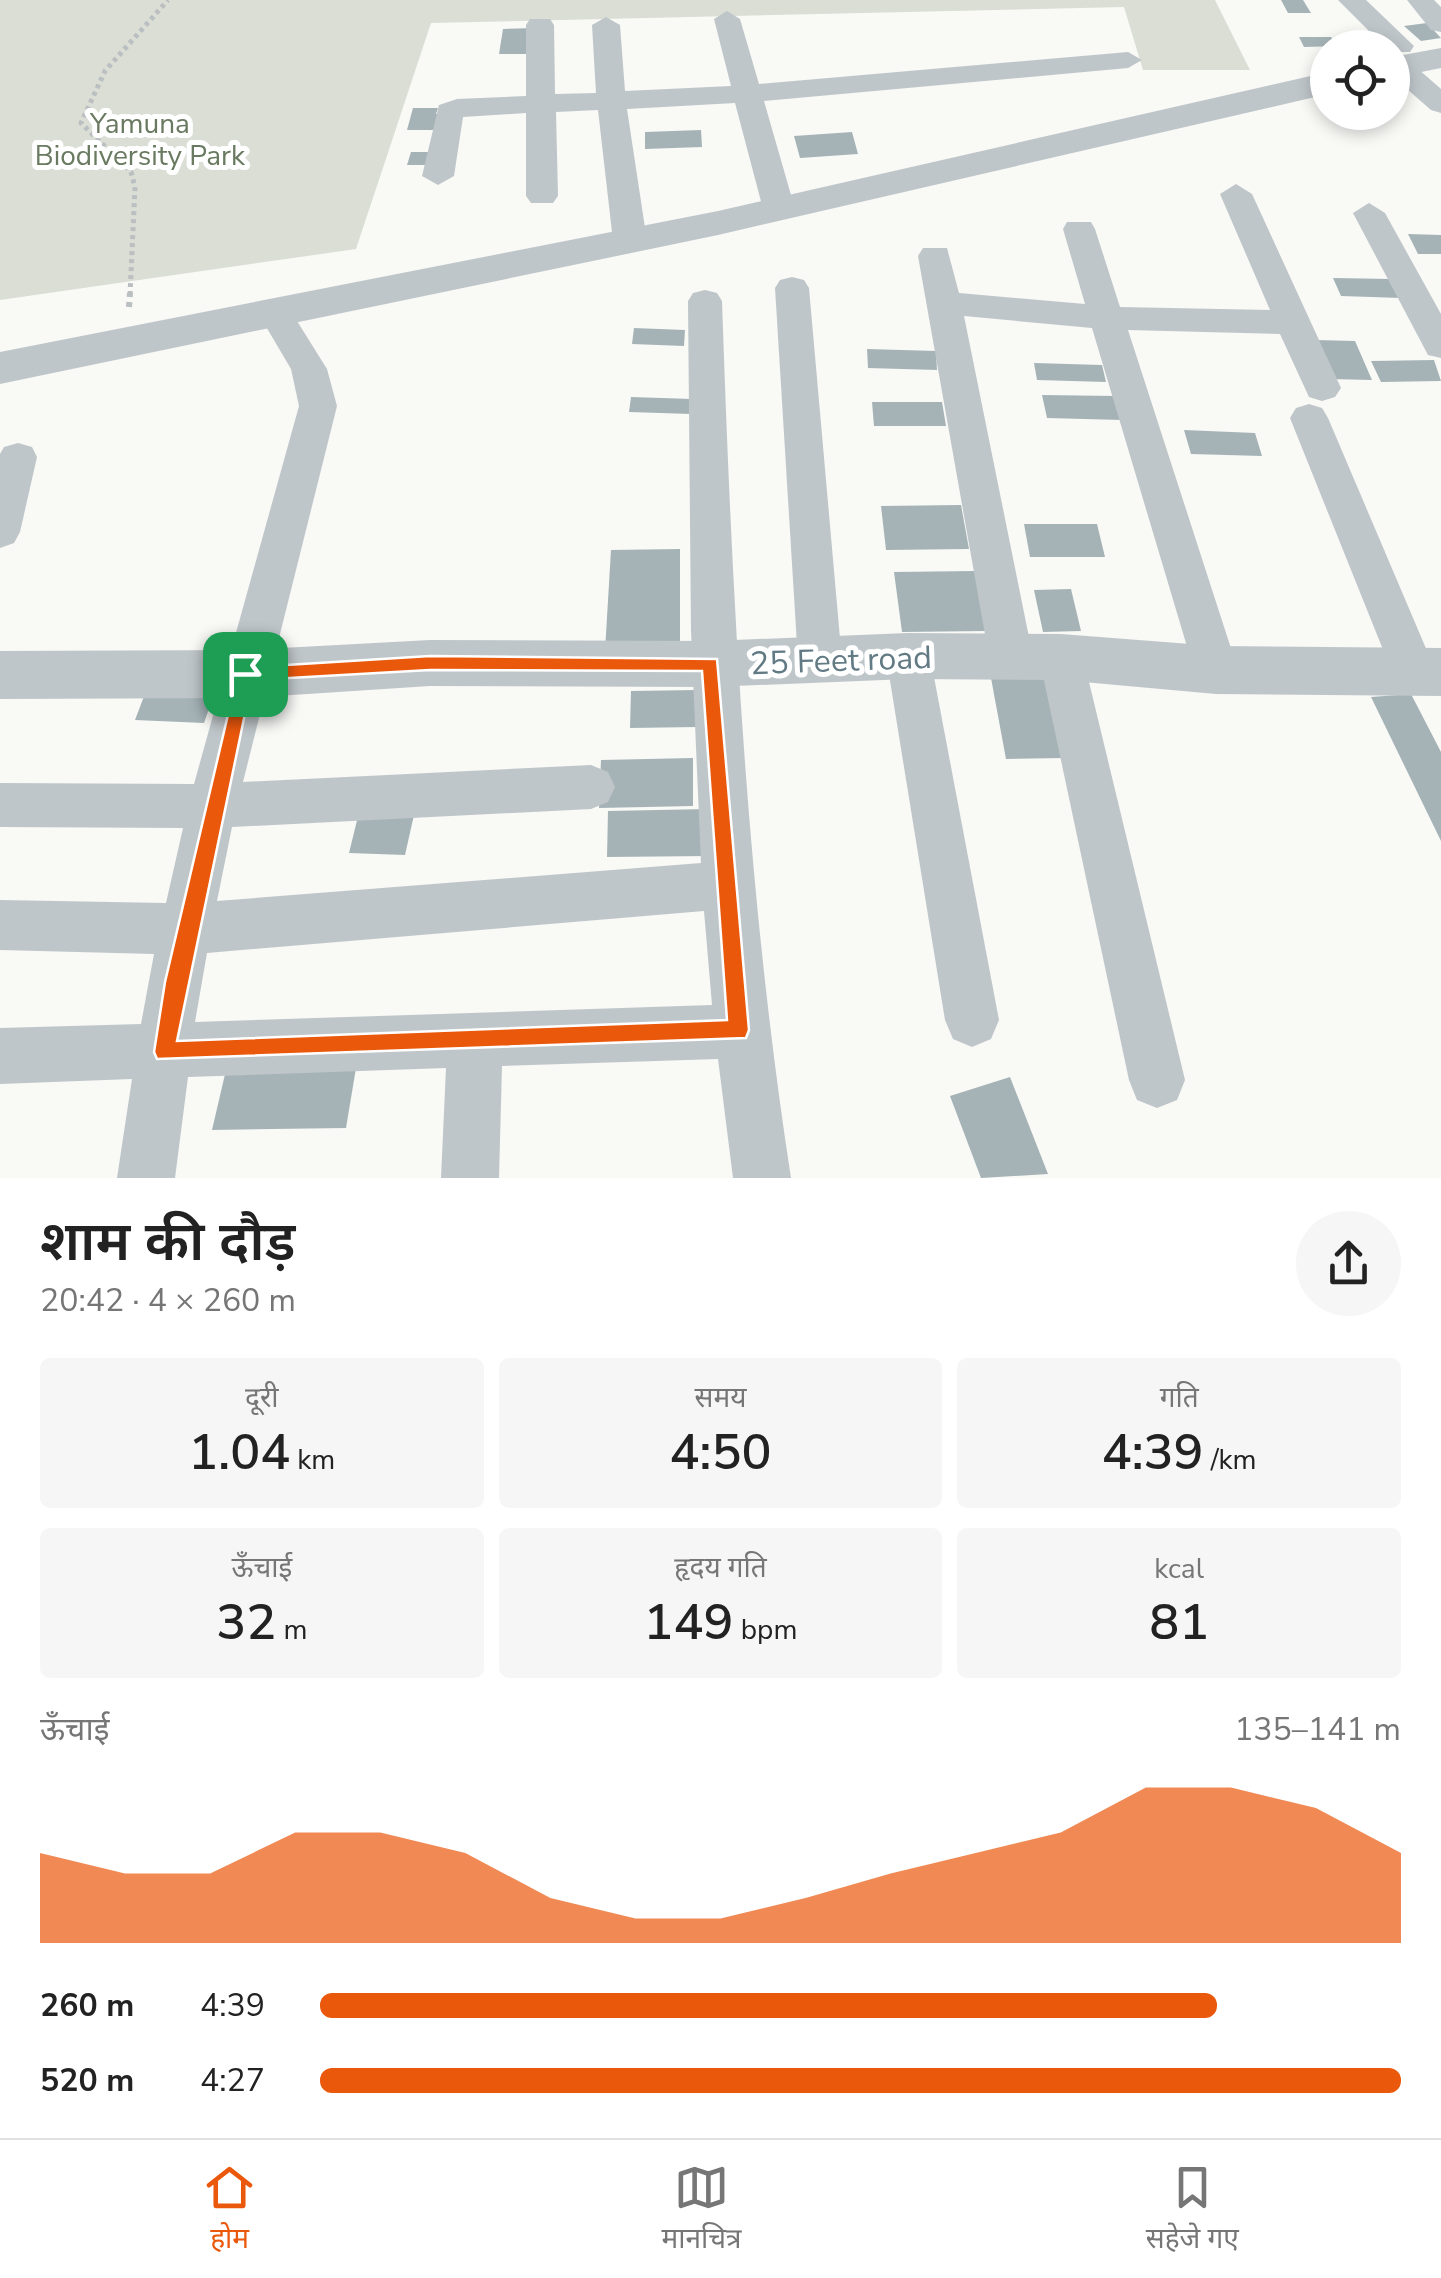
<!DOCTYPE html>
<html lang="hi">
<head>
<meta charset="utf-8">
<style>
  :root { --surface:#fff; --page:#f6f6f6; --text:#222; --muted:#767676; --line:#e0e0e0; --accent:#ea580c }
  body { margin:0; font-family:"Nunito Sans","Noto Sans Devanagari",sans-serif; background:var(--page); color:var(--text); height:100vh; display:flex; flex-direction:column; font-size:38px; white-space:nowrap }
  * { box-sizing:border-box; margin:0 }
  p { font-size:32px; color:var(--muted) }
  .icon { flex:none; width:55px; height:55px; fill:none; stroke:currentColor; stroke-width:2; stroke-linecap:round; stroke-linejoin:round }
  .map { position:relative; height:1178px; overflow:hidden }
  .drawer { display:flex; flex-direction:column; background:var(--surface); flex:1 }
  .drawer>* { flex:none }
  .controls { position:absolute; left:1310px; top:30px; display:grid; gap:20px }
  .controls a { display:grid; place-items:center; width:100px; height:100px; border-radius:50%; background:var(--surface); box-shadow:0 5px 15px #0003; font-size:50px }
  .pin { position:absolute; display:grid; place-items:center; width:85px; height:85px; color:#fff; margin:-42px; border-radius:20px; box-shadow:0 5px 15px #0006 }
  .round { display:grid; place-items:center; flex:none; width:105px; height:105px; border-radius:52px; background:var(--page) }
  .headline { display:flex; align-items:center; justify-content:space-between; height:170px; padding:0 40px }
  h1 { font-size:55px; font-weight:600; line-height:75px }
  .metrics { display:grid; grid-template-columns:repeat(3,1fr); gap:15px; height:170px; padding:10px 40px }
  .metrics div { display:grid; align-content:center; border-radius:10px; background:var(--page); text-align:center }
  .metrics b { font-size:50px; font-weight:600 }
  .metrics small { font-size:28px; font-weight:400 }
  .metrics p { font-size:28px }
  .chart { height:280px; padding:20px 40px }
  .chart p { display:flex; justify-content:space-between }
  .chart svg { width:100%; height:180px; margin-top:10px; fill:var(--accent); opacity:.7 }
  ul { padding:0 40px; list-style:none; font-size:32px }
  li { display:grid; grid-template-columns:160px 120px 1fr; align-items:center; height:75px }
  li i { height:25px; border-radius:12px; background:var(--accent) }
  .tab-bar { display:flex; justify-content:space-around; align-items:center; height:140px; border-top:2px solid var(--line); background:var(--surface); font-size:28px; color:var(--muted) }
  .tab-bar a { display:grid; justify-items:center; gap:5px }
  .tab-bar .on { color:var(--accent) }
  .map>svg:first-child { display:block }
  .green { fill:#daded5 }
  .building { fill:#a5b3b7 }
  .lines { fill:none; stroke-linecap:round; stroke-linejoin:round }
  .path-far1 { stroke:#babfc1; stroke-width:5; stroke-dasharray:4 4; stroke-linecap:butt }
  .path { stroke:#babfc1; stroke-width:6; stroke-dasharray:5 5; stroke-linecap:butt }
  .minor { fill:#bfc6c9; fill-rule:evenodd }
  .tertiary { fill:#bfc6c9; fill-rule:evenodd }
  .route { fill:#ea580c; stroke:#fff; stroke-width:2.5; fill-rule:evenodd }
  .labels { text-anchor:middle; stroke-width:10; stroke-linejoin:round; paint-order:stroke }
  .far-park-label { font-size:28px; fill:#697a61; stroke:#fff }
  .street-label { font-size:32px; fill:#617a84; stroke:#fff }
</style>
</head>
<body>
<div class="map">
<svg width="1441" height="1178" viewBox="0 0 1441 1178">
  <rect width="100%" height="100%" fill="#f9f9f6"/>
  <path class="green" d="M0,0H1215L1250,70H1143L1124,7L431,23L356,249L0,300Z"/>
  <g class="building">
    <path d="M1281,0H1303L1311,13H1288Z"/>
    <path d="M1427,23L1441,38L1421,41L1404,26Z"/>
    <path d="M536,28L532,54H499L503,29Z"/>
    <path d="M1299,37H1331L1338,46L1304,47Z"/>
    <path d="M413,108H438L436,114H444L440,130H407Z"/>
    <path d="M701,130L702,147L645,149V132Z"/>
    <path d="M852,132L858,154L800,158L794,136Z"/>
    <path d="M411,152H437L434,165H407Z"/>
    <path d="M1408,234L1441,235V254H1418Z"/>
    <path d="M1333,278L1392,279L1401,298L1341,296Z"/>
    <path d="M634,328L685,330L684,346L632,344Z"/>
    <path d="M1314,340L1355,341L1372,380L1329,379Z"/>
    <path d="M867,349L936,351L937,370L868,368Z"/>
    <path d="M1434,360L1441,381L1381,382L1371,361Z"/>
    <path d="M1034,363L1102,365L1106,382L1037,380Z"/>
    <path d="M1042,395L1116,396L1122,420L1047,418Z"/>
    <path d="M631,397L692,399L691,414L629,412Z"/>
    <path d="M872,402H942L946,426H874Z"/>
    <path d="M1184,430L1255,433L1262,456L1191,454Z"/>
    <path d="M961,505L969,549L886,550L881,506Z"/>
    <path d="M1024,524H1097L1105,557H1030Z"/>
    <path d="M680,549V650L605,651L611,550Z"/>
    <path d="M975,571L986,631L902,632L894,572Z"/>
    <path d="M1071,589L1081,631L1043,632L1034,590Z"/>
    <path d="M1046,677L1064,758L1006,759L991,678Z"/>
    <path d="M697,690V727L630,728L631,691Z"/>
    <path d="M146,691L214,694L204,723L135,720Z"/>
    <path d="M1411,694L1441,752V841L1371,697Z"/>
    <path d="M693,758V806L599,808L601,760Z"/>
    <path d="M361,804L416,806L405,855L349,853Z"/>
    <path d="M708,809L709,856L607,857L608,811Z"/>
    <path d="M358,1056L346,1128L212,1130L229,1057Z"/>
    <path d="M1010,1077L1048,1174L981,1178L950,1096Z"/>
  </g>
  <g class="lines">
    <path class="path-far1" d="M130,295L135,187L131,172L81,123L105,71L168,0"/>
    <path class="path" d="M129,307L130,293"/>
    <g class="minor">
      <path d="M1338,0H1366L1414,46L1410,52H1392V48H1386Z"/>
      <path d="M1407,0H1434L1441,7V32L1431,30Z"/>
      <path d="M727,11L740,19L759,84L1128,52L1142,60L1128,68L764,101L795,209L779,219L763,209L735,103L627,109L647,241L642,248H618L613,241L598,110L556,112L558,196L553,203H531L526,196V113L463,117L454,176L438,185L422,176L439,105L457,99L526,96V25L530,19H550L554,25L555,94L596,93L592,25L606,17L620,25L625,91L731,86L714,19Z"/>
      <path d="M1399,59L1409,61L1441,89V113L1431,110L1392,76V60Z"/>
      <path d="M1236,184L1252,194L1341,388L1335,397L1322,401L1309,397L1280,334L1128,330L1238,670L1232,683L1216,689L1200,683L1194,670L1092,328L964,316L1033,657L1027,670L1011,676L995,670L989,657L918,256L923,248H947L959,293L1085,304L1063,229L1067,222H1091L1095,229L1120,307L1270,310L1220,194Z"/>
      <path d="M1369,203L1385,213L1441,314V358L1428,355L1353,213Z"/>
      <path d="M792,277L804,280L809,288L842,661L836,674L820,680L804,674L798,661L775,288L780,280Z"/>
      <path d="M705,290L717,293L722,301C732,595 746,887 791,1178H733L718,1059L502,1066L499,1178H441L446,1068L188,1077L175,1178H117L132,1079L0,1084V1028L141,1024L154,954L0,950V900L166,903L183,828L0,827V783L194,784L299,406L291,369L258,313L263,305H287L327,369L337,406L243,782L591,765L608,772L615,787L608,802L591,809L232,827L217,901L701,863L691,631L688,301L693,293ZM704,911L712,1005L195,1022L207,953Z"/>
      <path d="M1309,404L1322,408L1328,418L1436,672L1430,685L1414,691L1398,685L1392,672L1290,418L1296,408Z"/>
      <path d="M18,443L32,447L37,457L20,532L14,543L0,548V454L4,447Z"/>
      <path d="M908,637L924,643L930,656L999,1020L991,1039L972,1047L953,1039L945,1020L886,656L892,643Z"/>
      <path d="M1061,638L1077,644L1083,657L1185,1080L1177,1100L1157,1108L1137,1100L1129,1080L1039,657L1045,644Z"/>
    </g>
    <g class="tertiary">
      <path d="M1441,48V68L1392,78V57Z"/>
      <path d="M1328,72V94L718,235L0,384V352L718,211Z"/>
      <path d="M908,633L1061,634L1216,646L1441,648V696L1216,694L1061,680L908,679L710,687L430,686L245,698L0,699V651L245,650L430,640L710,641Z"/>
    </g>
  </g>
  <path class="route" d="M430,656L717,659L749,1030L746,1038L157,1059L154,1052L165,982L239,668ZM430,670L702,671L727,1020L177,1041L252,680Z"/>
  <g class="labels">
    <g class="far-park-label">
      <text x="140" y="133">Yamuna<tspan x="140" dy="32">Biodiversity Park</tspan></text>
    </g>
    <g class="street-label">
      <text transform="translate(841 660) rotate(-2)" y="11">25 Feet road</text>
    </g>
  </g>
</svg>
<div class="controls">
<a><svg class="icon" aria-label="locate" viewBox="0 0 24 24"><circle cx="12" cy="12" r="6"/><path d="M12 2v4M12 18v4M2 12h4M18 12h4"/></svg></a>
</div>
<div class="pin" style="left:245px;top:674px;background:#1e9e55"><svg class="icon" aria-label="arrive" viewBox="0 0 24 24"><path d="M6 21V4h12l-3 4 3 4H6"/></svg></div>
</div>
<section class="drawer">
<div class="headline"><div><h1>शाम की दौड़</h1><p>20:42 · 4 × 260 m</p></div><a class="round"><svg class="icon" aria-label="share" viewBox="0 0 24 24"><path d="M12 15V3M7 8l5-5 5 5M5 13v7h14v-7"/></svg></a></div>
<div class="metrics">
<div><p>दूरी</p><b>1.04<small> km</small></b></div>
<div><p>समय</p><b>4:50</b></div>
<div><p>गति</p><b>4:39<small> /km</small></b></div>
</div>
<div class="metrics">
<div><p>ऊँचाई</p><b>32<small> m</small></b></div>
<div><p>हृदय गति</p><b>149<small> bpm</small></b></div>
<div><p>kcal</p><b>81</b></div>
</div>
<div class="chart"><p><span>ऊँचाई</span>135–141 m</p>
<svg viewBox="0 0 160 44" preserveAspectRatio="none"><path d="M0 44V22L10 27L20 27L30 17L40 17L50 22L60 33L70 38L80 38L90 33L100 27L110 22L120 17L130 6L140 6L150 11L160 22V44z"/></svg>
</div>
<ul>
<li><b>260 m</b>4:39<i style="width:83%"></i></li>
<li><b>520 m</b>4:27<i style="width:100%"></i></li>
</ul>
</section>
<nav class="tab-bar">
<a class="on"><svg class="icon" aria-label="home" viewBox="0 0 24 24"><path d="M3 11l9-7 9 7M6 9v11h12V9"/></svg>होम</a>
<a><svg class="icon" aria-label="map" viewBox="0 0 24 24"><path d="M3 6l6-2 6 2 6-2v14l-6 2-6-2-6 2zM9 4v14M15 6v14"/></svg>मानचित्र</a>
<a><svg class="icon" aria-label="saved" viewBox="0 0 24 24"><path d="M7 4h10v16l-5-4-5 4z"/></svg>सहेजे गए</a>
</nav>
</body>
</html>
